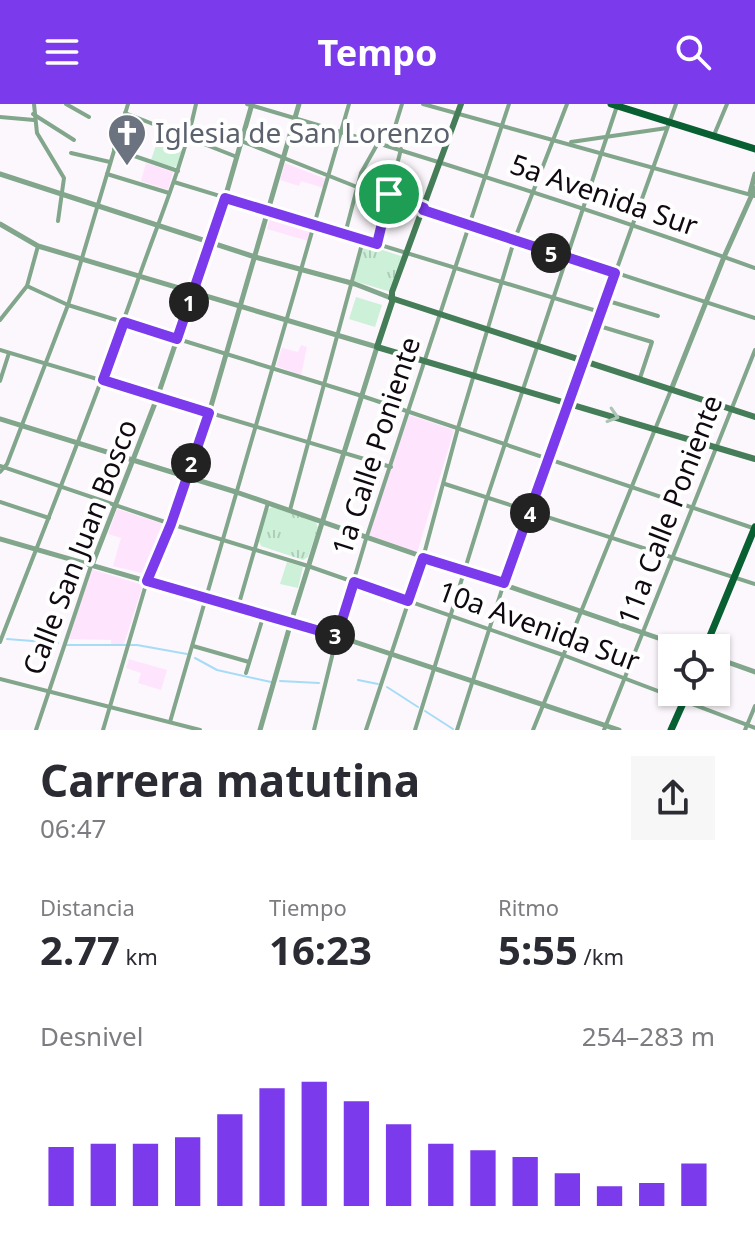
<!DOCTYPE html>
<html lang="es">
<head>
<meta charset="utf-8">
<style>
  :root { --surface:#fff; --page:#f7f7f7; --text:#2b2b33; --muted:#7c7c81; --accent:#7c3aed }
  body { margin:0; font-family:"Noto Sans",sans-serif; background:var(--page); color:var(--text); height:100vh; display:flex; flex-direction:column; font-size:30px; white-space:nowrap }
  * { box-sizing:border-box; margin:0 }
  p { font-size:26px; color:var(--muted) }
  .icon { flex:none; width:44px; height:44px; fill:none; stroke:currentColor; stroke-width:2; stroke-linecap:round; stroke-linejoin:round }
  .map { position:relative; height:626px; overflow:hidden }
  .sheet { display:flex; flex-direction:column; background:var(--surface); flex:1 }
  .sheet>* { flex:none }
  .controls { position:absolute; left:658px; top:530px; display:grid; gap:16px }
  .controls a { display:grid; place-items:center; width:72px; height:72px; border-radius:0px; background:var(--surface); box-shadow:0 2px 6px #0004; font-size:40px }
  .pin { position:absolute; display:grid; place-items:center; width:68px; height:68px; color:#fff; margin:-34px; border:4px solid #fff; border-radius:50%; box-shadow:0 2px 8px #0007 }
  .km { position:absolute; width:40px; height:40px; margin:-20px; border-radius:50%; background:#222; color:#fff; font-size:22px; line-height:40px; text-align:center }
  .round { display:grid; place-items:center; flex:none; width:84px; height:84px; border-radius:0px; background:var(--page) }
  .head { display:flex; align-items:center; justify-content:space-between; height:136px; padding:0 40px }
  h1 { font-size:44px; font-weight:700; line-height:60px }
  .metrics { display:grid; grid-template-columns:repeat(3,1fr); gap:12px; height:136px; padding:8px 40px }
  .metrics div { display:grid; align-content:center }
  .metrics b { font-size:40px; font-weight:700 }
  .metrics small { font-size:22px; font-weight:400 }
  .metrics p { font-size:22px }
  .chart { height:224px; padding:16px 40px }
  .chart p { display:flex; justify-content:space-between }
  .chart svg { width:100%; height:144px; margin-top:8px; stroke:var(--accent); stroke-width:6 }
  header { display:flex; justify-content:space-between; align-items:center; height:104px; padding:0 40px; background:var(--accent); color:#fff; font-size:36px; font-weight:700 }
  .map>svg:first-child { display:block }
  .built { fill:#ffe4fe }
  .grass { fill:url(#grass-tufts) }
  .garden { fill:#ccf0d8 }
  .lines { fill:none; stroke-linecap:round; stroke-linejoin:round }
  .stream { stroke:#a6dcf6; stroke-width:2 }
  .minor { stroke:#81a68b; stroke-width:4 }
  .tertiary { stroke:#81a68b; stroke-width:5 }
  .secondary { stroke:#447d57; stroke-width:6 }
  .primary { stroke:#086032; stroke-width:7 }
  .oneway { stroke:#abc4b3 }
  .route-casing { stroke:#fff; stroke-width:16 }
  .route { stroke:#7c3aed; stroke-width:10 }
  .labels { text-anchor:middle; stroke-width:8; stroke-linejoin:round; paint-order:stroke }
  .worship-label { font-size:28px; fill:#5b616d; stroke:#fff; text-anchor:start }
  .street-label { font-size:28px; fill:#110911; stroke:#fff }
</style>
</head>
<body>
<header><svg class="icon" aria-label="menu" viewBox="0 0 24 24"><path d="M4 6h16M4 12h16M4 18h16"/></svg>Tempo<svg class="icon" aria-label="search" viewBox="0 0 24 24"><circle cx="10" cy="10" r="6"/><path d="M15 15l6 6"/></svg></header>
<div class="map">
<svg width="755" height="626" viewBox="0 0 755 626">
  <defs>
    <pattern id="grass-tufts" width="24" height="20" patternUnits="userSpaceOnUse" patternTransform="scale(2)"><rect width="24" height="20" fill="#ccf0d8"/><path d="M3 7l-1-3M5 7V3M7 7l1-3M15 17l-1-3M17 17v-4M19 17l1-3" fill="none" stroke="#aeccb8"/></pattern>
  </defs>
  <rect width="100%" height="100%" fill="#fcf7fc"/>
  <g class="built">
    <path d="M146,59L173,68L168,86L141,77Z"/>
    <path d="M285,59L326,75L323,84L301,77L299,82L280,76Z"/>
    <path d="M271,111L312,123L308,137L267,125Z"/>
    <path d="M301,241L307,243L301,271L276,262L282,244L298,248Z"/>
    <path d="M409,311L454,326L417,449L368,432Z"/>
    <path d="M117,405L164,420L146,470L113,462L121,434L108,430Z"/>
    <path d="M91,465L143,481L124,540H111V536L69,535Z"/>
    <path d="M129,555L167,566L161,586L138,579L141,569L126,564Z"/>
  </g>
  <g class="grass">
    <path d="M364,140L404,153L391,188L354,177Z"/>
    <path d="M272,403L316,418L318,424L308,453L303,456L261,442L259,437L267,406Z"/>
    <path d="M287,458L303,463L298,484L280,480Z"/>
  </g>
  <g class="garden">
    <path d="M161,27L182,35L184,40L177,62L174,63L151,56Z"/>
    <path d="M356,193L382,201L375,223L349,215Z"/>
  </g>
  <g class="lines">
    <g class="stream">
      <path d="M7,535L58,539"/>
      <path d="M67,541H137L187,550"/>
      <path d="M195,554L217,566L271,578"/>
      <path d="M358,576L378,580"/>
      <path d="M280,577L319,579"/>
      <path d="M387,583L418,603"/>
      <path d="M425,607L453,625"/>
    </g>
    <g class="minor">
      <path d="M34,0L37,29L64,74L58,117"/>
      <path d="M66,0L89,13"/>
      <path d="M247,0C418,50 587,104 755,164"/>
      <path d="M423,0L755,92"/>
      <path d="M125,9L237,53"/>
      <path d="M33,10L74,36"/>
      <path d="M0,13L34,16"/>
      <path d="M714,31L727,0"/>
      <path d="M241,37L357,83"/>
      <path d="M571,38L667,24"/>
      <path d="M389,42L402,0"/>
      <path d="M114,45L178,67"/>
      <path d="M71,49L110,58"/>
      <path d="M107,70L169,89"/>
      <path d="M174,78L600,208"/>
      <path d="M389,90L424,103"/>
      <path d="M423,106L755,214"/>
      <path d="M345,130L361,69L378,39"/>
      <path d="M377,140L401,45"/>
      <path d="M27,182L68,201L362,292L753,424"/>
      <path d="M605,196L658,212"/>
      <path d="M0,216L27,182L38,142"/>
      <path d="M596,221L652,238L640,274"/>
      <path d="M0,246L391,363"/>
      <path d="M0,277L9,249"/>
      <path d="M0,362L171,420L308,462L563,551L755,624"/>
      <path d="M0,368L7,360L68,201L128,0"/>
      <path d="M445,380L755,480"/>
      <path d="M0,398L49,414"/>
      <path d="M290,406L362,140L361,135"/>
      <path d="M238,503L268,399"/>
      <path d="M0,538C47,417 96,296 139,173C159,116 183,60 196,0"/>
      <path d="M193,542L249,558"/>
      <path d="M246,569L264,510"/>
      <path d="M0,575L200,626"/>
      <path d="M170,618L349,0"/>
      <path d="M36,626L91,462"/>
      <path d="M103,626L147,477"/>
      <path d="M314,626L337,532L366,435L509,0"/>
      <path d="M366,626L423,454L458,324L514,137L567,0"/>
      <path d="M415,626L487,394L617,2"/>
      <path d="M457,626L504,479L676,0"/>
      <path d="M533,626L671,286"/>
      <path d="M604,626L755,246"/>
      <path d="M745,626L755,602"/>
    </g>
    <g class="tertiary">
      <path d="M0,70L255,153L355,180L391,194"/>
      <path d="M750,89L755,70"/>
      <path d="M0,120L38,142L377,243L291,518L260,626"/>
      <path d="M671,286L724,153L755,84"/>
      <path d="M0,315L236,388L687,544"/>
      <path d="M0,435L337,532L619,626"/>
      <path d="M92,461L157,294L225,94L252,0"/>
      <path d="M147,477L171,420L209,309L299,0"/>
      <path d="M716,554L755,568"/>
    </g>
    <g class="secondary">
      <path d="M461,0L392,188V198L377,243L755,355"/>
      <path d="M391,194L755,313"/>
    </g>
    <g class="primary">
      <path d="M611,0L755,45"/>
      <path d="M705,544L755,423"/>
      <path d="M671,626L688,588"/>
    </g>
  </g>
  <defs><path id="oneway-chevron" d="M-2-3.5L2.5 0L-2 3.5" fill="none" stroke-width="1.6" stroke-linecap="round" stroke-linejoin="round" transform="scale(2)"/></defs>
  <use class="oneway" href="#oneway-chevron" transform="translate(613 312) rotate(17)"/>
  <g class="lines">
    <g class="route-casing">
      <path id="route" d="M389,90L424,104L423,106L615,169L504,479L423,454L408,497L354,478L337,532L147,477L171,420L209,309L103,276L124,218L177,235L225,94L377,140Z"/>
    </g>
    <use href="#route" class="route"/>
  </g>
  <defs>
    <g id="church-pin" transform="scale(2)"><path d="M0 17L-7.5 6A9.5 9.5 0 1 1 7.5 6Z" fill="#6b7280" stroke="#fff"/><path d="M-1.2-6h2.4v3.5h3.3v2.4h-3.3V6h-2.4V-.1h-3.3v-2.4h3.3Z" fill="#fff"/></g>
  </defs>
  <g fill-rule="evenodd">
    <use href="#church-pin" x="127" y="29"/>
  </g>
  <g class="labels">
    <g class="worship-label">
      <text x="155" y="39">Iglesia de San Lorenzo</text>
    </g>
    <g class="street-label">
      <text transform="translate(604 91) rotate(19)" y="10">5a Avenida Sur</text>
      <text transform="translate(376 342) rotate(-72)" y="10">1a Calle Poniente</text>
      <text transform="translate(670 406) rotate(-69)" y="10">11a Calle Poniente</text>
      <text transform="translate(80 443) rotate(-69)" y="10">Calle San Juan Bosco</text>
      <text transform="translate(539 522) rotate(20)" y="10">10a Avenida Sur</text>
    </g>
  </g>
</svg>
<div class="controls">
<a><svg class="icon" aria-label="locate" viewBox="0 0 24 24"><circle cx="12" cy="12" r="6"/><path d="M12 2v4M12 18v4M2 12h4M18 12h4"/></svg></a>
</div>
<div class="pin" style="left:389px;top:90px;background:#1e9e55"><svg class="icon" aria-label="arrive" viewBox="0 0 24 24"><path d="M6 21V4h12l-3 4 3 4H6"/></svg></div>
<b class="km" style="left:189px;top:198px">1</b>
<b class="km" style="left:191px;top:359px">2</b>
<b class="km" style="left:335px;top:531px">3</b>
<b class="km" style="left:530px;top:409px">4</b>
<b class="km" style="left:551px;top:149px">5</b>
</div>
<section class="sheet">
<div class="head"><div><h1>Carrera matutina</h1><p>06:47</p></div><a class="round"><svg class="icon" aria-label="share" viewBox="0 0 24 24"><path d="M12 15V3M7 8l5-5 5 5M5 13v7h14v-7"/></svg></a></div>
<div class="metrics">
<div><p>Distancia</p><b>2.77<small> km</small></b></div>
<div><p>Tiempo</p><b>16:23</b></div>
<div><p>Ritmo</p><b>5:55<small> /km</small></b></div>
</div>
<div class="chart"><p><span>Desnivel</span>254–283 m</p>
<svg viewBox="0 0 160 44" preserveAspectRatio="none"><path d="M5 44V26M15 44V25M25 44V25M35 44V23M45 44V16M55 44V8M65 44V6M75 44V12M85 44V19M95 44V25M105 44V27M115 44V29M125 44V34M135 44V38M145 44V37M155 44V31"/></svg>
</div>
</section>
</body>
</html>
